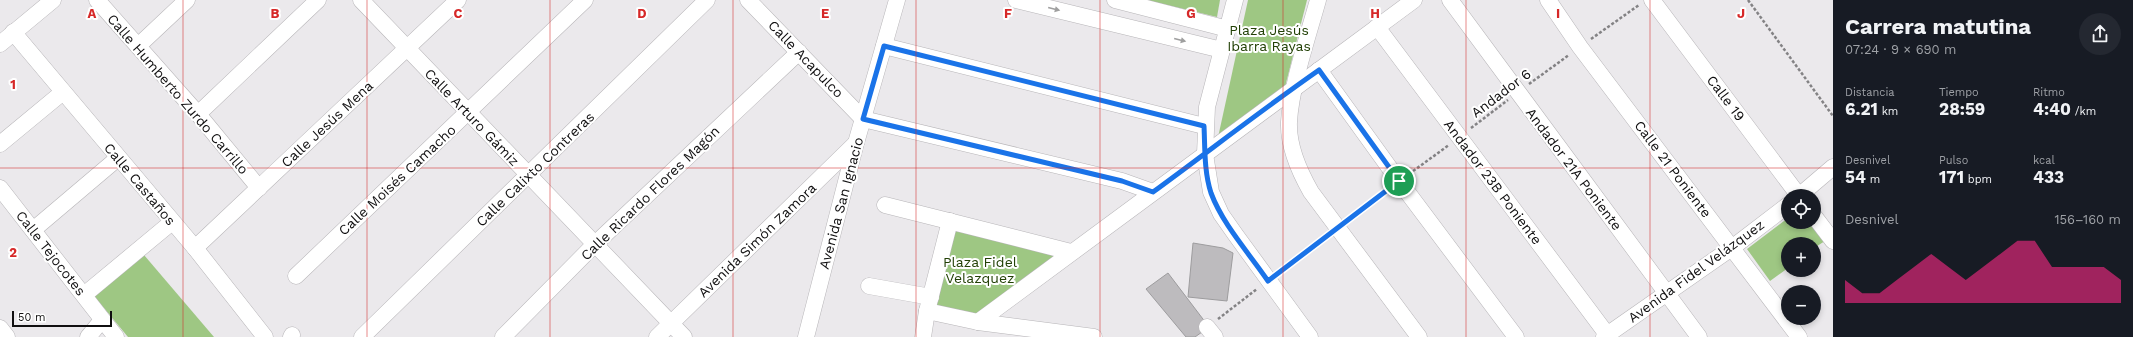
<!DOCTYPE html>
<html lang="es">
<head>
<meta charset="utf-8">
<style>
  :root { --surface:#171b24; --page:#242831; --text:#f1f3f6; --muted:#9ea1a6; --accent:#db2777 }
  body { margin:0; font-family:"Work Sans",sans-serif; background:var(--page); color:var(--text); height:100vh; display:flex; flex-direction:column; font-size:15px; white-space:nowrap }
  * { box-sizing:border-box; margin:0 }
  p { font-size:13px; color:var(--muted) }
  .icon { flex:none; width:22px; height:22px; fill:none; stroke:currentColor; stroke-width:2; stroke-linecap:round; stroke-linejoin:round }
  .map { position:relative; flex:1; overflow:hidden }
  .details { display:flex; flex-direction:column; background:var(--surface); width:300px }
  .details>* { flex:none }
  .tools { position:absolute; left:1781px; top:189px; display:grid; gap:8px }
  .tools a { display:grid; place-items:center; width:40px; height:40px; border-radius:50%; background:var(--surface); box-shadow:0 2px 6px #0003; font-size:20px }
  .scale { position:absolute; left:12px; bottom:10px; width:100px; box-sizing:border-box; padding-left:4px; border:2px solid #100f10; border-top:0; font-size:11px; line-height:14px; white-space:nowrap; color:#100f10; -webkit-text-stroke:3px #fff; paint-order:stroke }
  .pin { position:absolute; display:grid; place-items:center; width:34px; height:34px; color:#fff; margin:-17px; border:2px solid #fff; border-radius:50%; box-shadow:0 1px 4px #0007 }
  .round { display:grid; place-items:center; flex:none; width:42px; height:42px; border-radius:21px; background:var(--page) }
  .summary { display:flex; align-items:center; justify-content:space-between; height:68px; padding:0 12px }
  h1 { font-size:22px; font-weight:700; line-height:30px }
  .figures { display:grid; grid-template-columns:repeat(3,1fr); gap:6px; height:68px; padding:4px 12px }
  .figures div { display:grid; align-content:center }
  .figures b { font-size:17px; font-weight:700 }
  .figures small { font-size:11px; font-weight:400 }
  .figures p { font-size:11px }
  .chart { height:112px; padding:8px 12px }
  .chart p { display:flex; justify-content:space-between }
  .chart svg { width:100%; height:72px; margin-top:4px; fill:var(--accent); opacity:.7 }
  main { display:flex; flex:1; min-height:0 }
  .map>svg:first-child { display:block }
  .green { fill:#9ec783 }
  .building { fill:#bdbbbe; stroke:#9d9c9e }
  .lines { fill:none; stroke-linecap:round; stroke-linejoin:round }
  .street-casing { stroke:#b7b5b8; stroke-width:17 }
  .path { stroke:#838284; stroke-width:2.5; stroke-dasharray:3 2; stroke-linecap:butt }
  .street { stroke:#fff; stroke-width:16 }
  .oneway { fill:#9f9f9f }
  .route-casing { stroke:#fff; stroke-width:8 }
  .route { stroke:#1a73e8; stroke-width:5 }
  .grid { fill:none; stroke:#d62828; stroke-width:1; stroke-opacity:0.55 }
  .labels { text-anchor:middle; stroke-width:4; stroke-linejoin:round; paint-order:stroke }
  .park-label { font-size:14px; fill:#224005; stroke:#fff }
  .street-label { font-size:14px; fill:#100f10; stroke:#fff }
  .grid-label { font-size:13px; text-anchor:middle; font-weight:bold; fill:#d62828; stroke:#fff; stroke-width:4; stroke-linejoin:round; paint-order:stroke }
</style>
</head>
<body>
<main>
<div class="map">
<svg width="1833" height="337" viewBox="0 0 1833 337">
  <rect width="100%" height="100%" fill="#ebe9ec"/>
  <g class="green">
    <path d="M1146,0H1220L1217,17Z"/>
    <path d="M1248,0H1307L1284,91L1217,142Z"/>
    <path d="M1788,218V222H1810L1825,241L1814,248V244H1788V268L1770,281L1747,249Z"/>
    <path d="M950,221L1071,252L978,322L927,311Z"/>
    <path d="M144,255L214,337H128L94,296Z"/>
  </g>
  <g class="building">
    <path d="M1193,243L1223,248L1233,253L1227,301L1188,297Z"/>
    <path d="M1168,273L1209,327L1195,337H1186L1146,289Z"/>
  </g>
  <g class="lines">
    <g class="street-casing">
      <g id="street">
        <path d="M97,0L198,114L259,188"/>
        <path d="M361,0L684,337"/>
        <path d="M748,0L863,119"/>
        <path d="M1016,0L1222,50"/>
        <path d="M1115,0L1228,29"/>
        <path d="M1235,0L1207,107L1205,154L1211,192L1221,214L1235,234L1310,337"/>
        <path d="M1318,0C1308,36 1291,86 1289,122C1288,147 1299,171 1311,192L1419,337"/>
        <path d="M1450,0L1699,337"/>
        <path d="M1548,0L1580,47L1799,337"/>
        <path d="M1652,0L1799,196"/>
        <path d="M1377,27L1609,337"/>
        <path d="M13,32L195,248L265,337"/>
        <path d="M0,44L53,0"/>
        <path d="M138,46L187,0"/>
        <path d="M884,46L1204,126"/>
        <path d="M1319,70L1399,181L1516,337"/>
        <path d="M198,114L318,0"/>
        <path d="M863,119L1122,181L1153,192"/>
        <path d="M0,144L63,92"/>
        <path d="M0,188L116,337"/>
        <path d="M1799,196L1833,167"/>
        <path d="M885,205L1071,252"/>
        <path d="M1814,216L1833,241"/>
        <path d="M33,230L118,158"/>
        <path d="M195,248L458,0"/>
        <path d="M296,276L585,0"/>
        <path d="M869,286L931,297"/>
        <path d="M84,295L172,222"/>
        <path d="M927,311L978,322L1094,337"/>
        <path d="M978,322L1414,0"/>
        <path d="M1207,327L1215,337"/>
        <path d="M0,328L7,337"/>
        <path d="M88,337L102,320"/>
        <path d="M291,337L292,335"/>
        <path d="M362,337L707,0"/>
        <path d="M503,337L595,244L799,52"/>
        <path d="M657,337L856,143"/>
        <path d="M806,337L856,143L897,0"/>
        <path d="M923,337L927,311L950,221"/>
        <path d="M1604,337L1733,247L1788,205"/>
      </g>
    </g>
    <g class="path">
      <path d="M1748,0L1833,116"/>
      <path d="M1591,39L1639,5"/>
      <path d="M1529,84L1569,55"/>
      <path d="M1471,128L1508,100"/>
      <path d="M1409,174L1449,145"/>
      <path d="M1349,219L1388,190"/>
      <path d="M1279,273L1327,236"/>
      <path d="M1218,319L1257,289"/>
    </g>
    <use href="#street" class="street"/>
  </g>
  <defs><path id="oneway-solid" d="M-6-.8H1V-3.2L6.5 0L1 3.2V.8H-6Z"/></defs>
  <g class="oneway">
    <use href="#oneway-solid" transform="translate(1054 9) rotate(14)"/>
    <use href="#oneway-solid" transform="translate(1180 40) rotate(14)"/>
  </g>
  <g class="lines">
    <g class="route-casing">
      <path id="route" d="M1399,181L1319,70C1263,109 1209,151 1153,192L1122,181L863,119L884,46L1204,126C1205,147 1204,172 1211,193C1223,225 1249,253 1268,281L1399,181"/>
    </g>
    <use href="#route" class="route"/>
  </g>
  <path class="grid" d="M183,0V337M367,0V337M550,0V337M733,0V337M916,0V337M1100,0V337M1283,0V337M1466,0V337M1650,0V337M0,168H1833"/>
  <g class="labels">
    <g class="park-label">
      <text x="1269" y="35">Plaza Jesús<tspan x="1269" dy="16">Ibarra Rayas</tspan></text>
      <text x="980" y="267">Plaza Fidel<tspan x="980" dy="16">Velazquez</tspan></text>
    </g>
    <g class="street-label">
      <text transform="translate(806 59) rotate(46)" y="5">Calle Acapulco</text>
      <text transform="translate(1501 93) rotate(-37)" y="5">Andador 6</text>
      <text transform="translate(178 94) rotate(49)" y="5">Calle Humberto Zurdo Carrillo</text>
      <text transform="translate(1726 98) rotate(53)" y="5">Calle 19</text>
      <text transform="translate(472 117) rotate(46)" y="5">Calle Arturo Gámiz</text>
      <text transform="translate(327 124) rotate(-43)" y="5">Calle Jesús Mena</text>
      <text transform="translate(535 169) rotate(-44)" y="5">Calle Calixto Contreras</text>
      <text transform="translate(1574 169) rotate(53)" y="5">Andador 21A Poniente</text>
      <text transform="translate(1673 169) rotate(53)" y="5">Calle 21 Poniente</text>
      <text transform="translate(397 180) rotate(-43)" y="5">Calle Moisés Camacho</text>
      <text transform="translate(1493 182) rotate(53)" y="5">Andador 23B Poniente</text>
      <text transform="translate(140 184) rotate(50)" y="5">Calle Castaños</text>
      <text transform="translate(650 193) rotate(-44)" y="5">Calle Ricardo Flores Magón</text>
      <text transform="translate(841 203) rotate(-75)" y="5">Avenida San Ignacio</text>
      <text transform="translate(757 240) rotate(-44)" y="5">Avenida Simón Zamora</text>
      <text transform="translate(51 253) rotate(52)" y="5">Calle Tejocotes</text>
      <text transform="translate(1696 271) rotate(-36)" y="5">Avenida Fidel Velázquez</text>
    </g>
  </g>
  <g class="grid-label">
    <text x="92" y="18">A</text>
    <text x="275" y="18">B</text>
    <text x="458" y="18">C</text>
    <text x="642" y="18">D</text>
    <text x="825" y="18">E</text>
    <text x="1008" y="18">F</text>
    <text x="1191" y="18">G</text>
    <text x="1375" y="18">H</text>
    <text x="1558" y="18">I</text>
    <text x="1741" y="18">J</text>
    <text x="13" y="89">1</text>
    <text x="13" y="257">2</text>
  </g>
</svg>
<div class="tools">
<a><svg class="icon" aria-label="locate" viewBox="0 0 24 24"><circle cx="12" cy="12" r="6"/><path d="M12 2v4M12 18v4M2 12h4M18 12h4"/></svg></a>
<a>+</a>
<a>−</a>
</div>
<div class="scale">50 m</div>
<div class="pin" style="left:1399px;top:181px;background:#1e9e55"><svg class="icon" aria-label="arrive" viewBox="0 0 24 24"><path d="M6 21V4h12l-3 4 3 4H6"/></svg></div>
</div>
<section class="details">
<div class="summary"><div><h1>Carrera matutina</h1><p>07:24 · 9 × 690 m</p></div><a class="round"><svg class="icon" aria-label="share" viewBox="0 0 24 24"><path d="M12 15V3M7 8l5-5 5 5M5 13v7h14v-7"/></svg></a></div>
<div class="figures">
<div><p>Distancia</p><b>6.21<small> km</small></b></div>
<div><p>Tiempo</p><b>28:59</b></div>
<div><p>Ritmo</p><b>4:40<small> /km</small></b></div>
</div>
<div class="figures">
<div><p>Desnivel</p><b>54<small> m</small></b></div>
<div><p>Pulso</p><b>171<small> bpm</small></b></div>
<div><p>kcal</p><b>433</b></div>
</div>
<div class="chart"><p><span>Desnivel</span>156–160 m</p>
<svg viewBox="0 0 160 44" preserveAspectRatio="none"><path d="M0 44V30L10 38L20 38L30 30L40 22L50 14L60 22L70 30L80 22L90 14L100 6L110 6L120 22L130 22L140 22L150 22L160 30V44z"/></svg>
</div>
</section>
</main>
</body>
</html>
